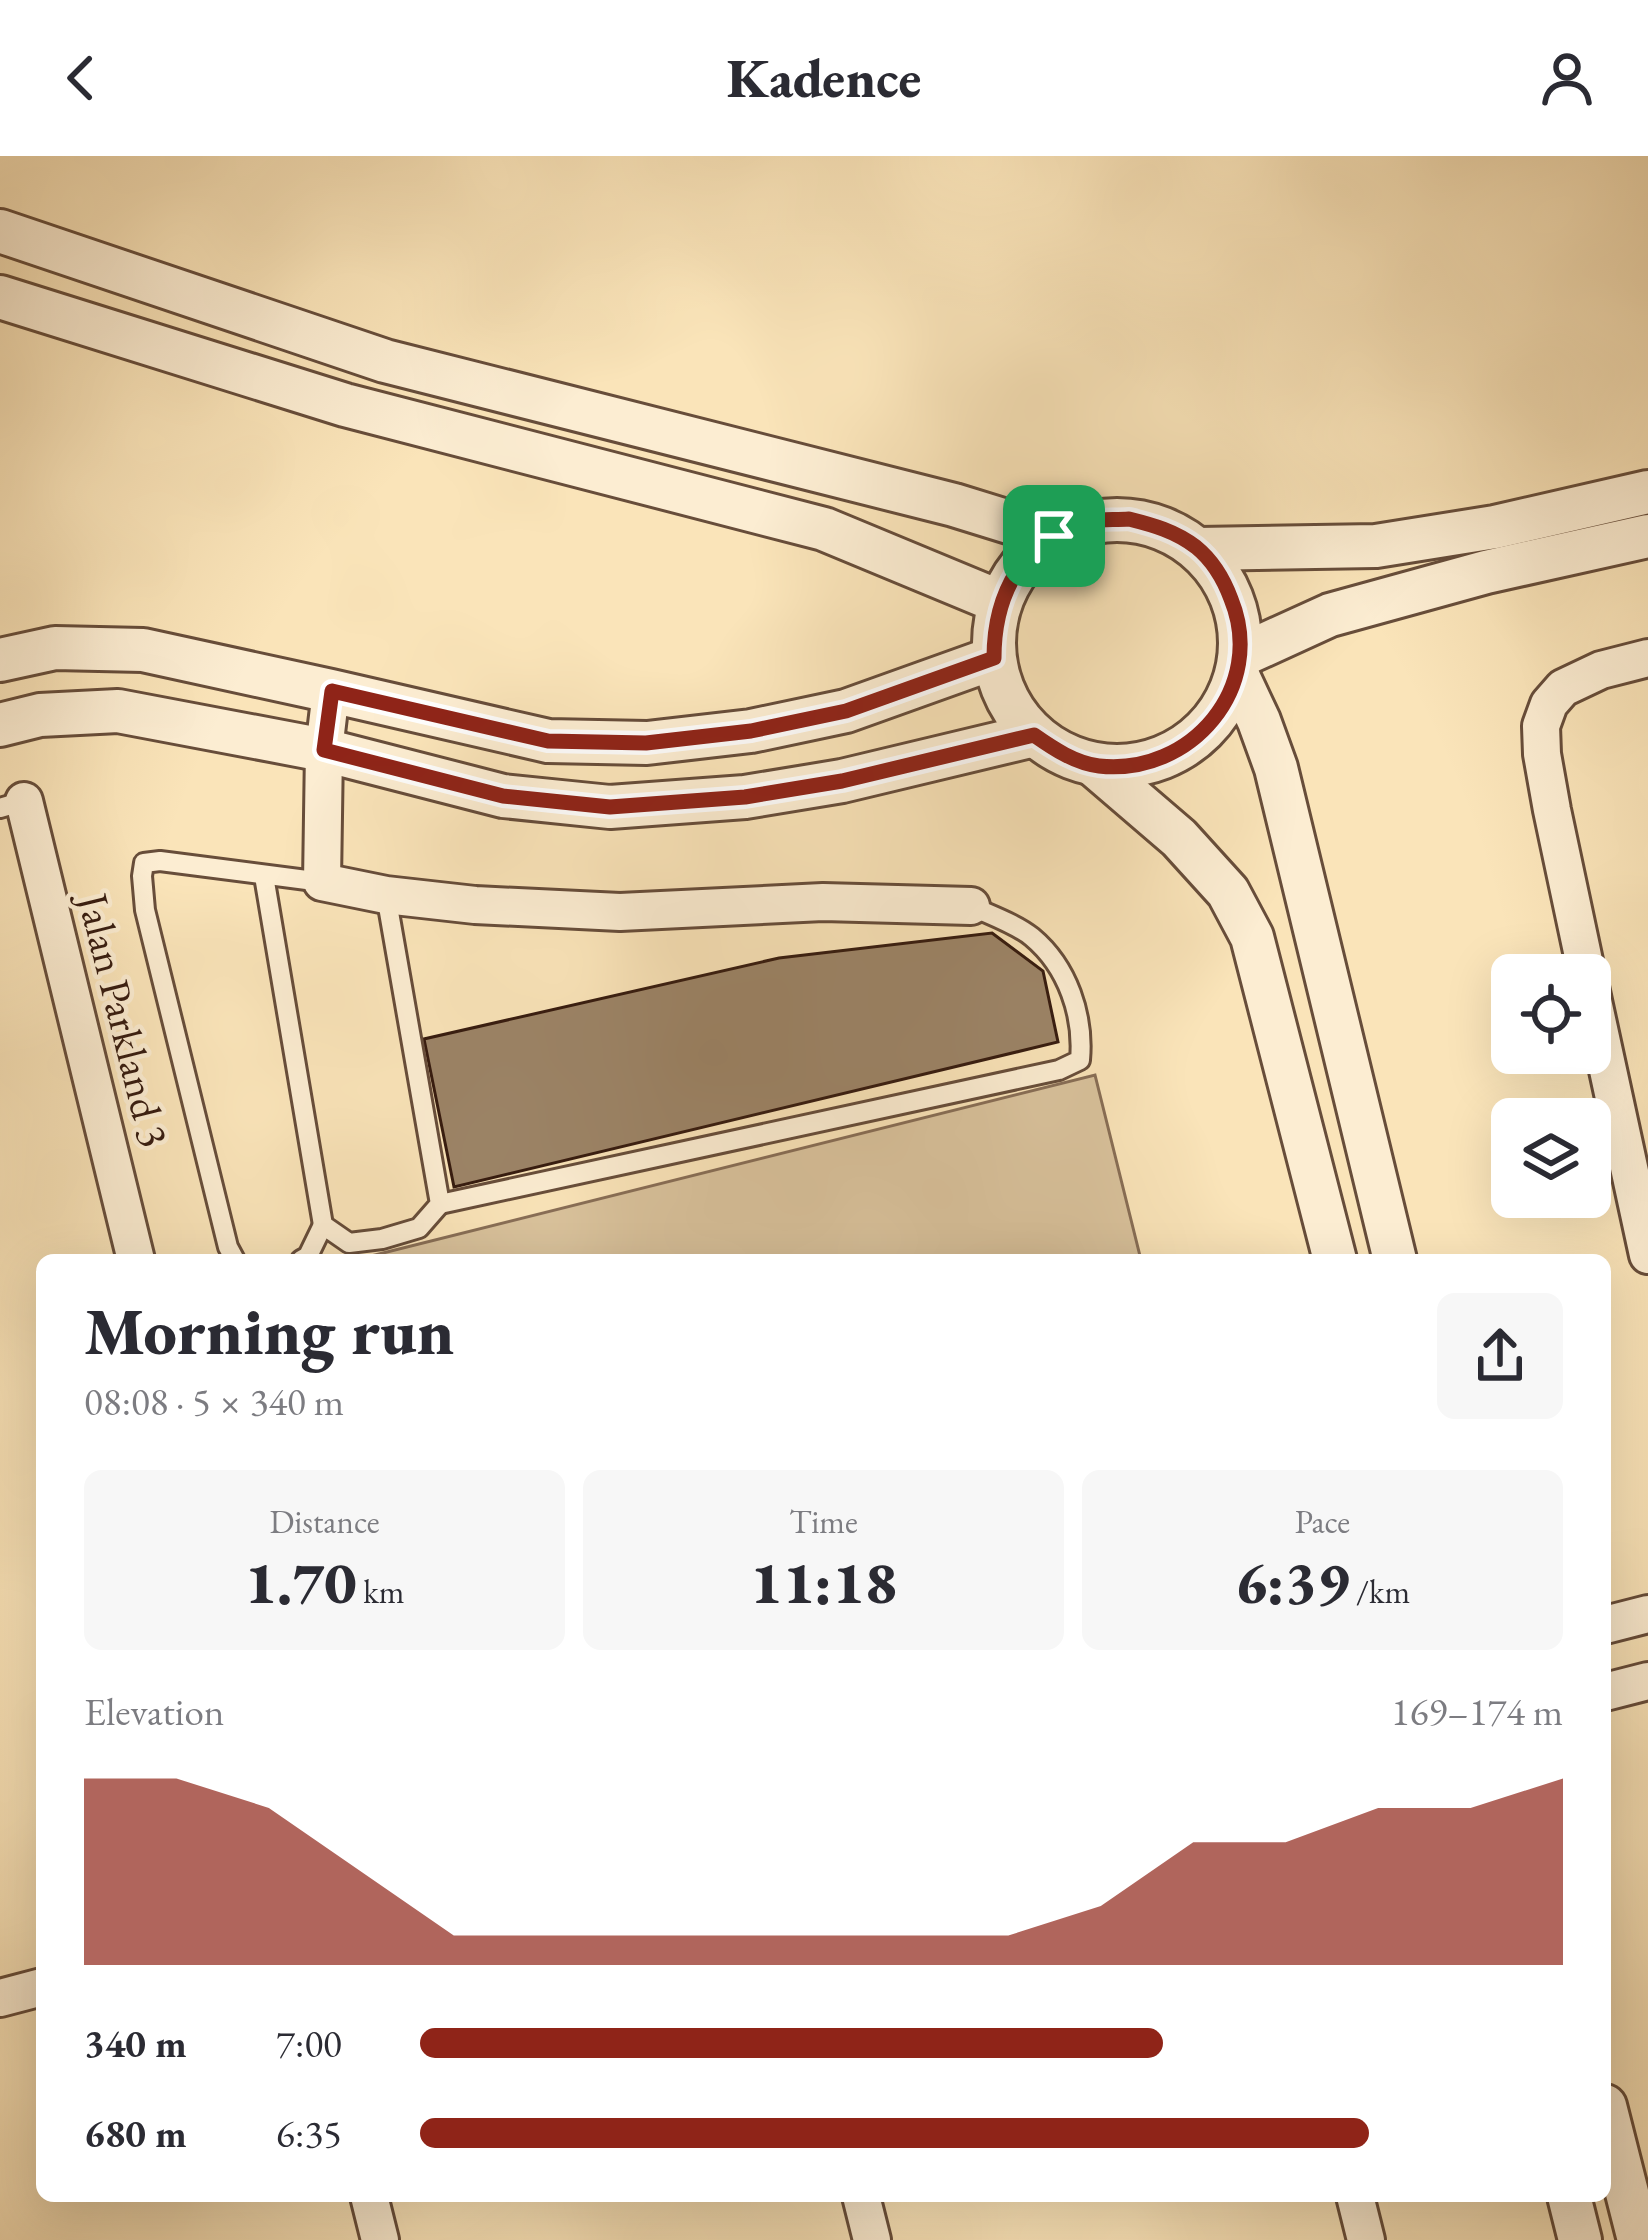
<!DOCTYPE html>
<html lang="en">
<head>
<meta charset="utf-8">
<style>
  :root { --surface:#fff; --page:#f7f7f7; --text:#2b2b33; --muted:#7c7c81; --accent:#8f2418 }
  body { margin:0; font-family:"EB Garamond",serif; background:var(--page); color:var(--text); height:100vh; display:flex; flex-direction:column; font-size:45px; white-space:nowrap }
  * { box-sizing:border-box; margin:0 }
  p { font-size:39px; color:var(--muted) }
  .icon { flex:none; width:66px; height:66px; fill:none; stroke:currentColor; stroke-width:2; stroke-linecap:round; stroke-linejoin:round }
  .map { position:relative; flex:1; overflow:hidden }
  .details { position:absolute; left:36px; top:1098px; width:1575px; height:948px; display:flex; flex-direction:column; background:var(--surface); border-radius:18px; box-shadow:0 12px 48px #0002 }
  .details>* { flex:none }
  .buttons { position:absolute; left:1491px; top:798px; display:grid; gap:24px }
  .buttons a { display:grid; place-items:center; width:120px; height:120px; border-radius:18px; background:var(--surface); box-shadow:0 12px 48px #0002; font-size:60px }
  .pin { position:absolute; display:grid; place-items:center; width:102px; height:102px; color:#fff; margin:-51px; border-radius:24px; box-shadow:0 6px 18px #0006 }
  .round { display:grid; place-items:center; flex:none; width:126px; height:126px; border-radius:18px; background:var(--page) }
  .summary { display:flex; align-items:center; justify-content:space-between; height:204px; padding:0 48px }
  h1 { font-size:66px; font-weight:800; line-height:90px }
  .figures { display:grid; grid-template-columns:repeat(3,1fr); gap:18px; height:204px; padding:12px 48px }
  .figures div { display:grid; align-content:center; border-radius:18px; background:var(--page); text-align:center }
  .figures b { font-size:60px; font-weight:800 }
  .figures small { font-size:33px; font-weight:400 }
  .figures p { font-size:33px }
  .chart { height:336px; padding:24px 48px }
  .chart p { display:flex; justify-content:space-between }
  .chart svg { width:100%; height:216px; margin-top:12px; fill:var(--accent); opacity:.7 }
  ul { padding:0 48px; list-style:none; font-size:39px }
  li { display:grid; grid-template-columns:192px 144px 1fr; align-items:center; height:90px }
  li i { height:30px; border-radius:15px; background:var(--accent) }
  header { display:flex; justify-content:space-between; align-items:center; height:156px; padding:0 48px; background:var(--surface); font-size:54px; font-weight:800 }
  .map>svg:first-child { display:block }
  .green { fill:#d9c29c; stroke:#886e56; stroke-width:3 }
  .building { fill:#9c8467; stroke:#361b0f; stroke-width:3 }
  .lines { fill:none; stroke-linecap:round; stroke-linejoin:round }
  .service-casing { stroke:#674d3a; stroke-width:24 }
  .minor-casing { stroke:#674d3a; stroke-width:42 }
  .tertiary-casing { stroke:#674d3a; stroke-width:48 }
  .service { stroke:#fcedd2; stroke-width:18 }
  .minor { stroke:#fcedd2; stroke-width:36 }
  .tertiary { stroke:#fcedd2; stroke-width:42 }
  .route-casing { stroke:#fff; stroke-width:24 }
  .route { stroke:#8f2418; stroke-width:15 }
  .labels { text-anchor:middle; stroke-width:9; stroke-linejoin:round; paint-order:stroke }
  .street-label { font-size:42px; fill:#361b0f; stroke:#fcedd2 }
</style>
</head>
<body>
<header><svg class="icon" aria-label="back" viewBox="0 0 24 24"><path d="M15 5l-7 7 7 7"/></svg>Kadence<svg class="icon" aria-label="person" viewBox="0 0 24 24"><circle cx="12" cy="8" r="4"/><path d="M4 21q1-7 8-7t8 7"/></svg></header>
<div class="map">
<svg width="1648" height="2084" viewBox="0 0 1648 2084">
  <rect width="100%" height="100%" fill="#fae4b9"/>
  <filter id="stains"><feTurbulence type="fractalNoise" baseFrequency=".00167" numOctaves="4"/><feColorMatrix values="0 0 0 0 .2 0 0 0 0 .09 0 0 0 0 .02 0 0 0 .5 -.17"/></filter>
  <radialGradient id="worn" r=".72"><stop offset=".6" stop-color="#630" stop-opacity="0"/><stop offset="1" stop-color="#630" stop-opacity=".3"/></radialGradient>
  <path class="green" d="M1095,919L1141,1104H355Z"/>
  <path class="building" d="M992,777L1043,815L1058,886L454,1031L424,883L779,802Z"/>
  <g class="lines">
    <g class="service-casing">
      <g id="service">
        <path d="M0,652L24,645"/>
        <path d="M264,720L323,1069L349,1087L382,1083L419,1072L440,1048L386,739"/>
        <path d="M440,1048L1059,914L1080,904C1084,860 1068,811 1032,781C1016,768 990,759 971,750"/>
        <path d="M235,1104L228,1091L145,754L142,720L144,707L160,705L322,726"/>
        <path d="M301,1104L308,1100L323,1069"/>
      </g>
    </g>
    <g class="minor-casing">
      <g id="minor">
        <path d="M331,535L324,594L322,726L386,739L475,749L620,756L823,746L971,750"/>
        <path d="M24,645L136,1104"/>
        <path d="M1587,819L1552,654L1542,598L1541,570L1549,548L1563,532L1601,514L1648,502"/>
        <path d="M1590,831L1648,1099"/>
        <path d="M1605,1469L1648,1458"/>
        <path d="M1605,1536L1648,1525"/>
        <path d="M0,1842L42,1831"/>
        <path d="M369,2040L380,2084"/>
        <path d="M861,2040L872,2084"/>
        <path d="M1355,2040L1366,2084"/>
      </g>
    </g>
    <g class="tertiary-casing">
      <g id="tertiary">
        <path d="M0,75L385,205L954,349L1054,380"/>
        <path d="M0,141L345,249L824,373L1000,446"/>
        <circle cx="1117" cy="487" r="123"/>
        <path d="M1199,393L1376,390L1495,371L1648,336"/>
        <path d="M1240,500L1330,459L1486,416L1648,380"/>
        <path d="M0,504L55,492L143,494L331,535L548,585L647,587L751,575L846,555L994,502"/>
        <path d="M1237,518L1259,565L1276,612L1395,1104"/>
        <path d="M0,569L40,559L118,555L324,594L503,640L610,651L745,641L842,625L1034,579"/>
        <path d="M1094,609L1179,682L1228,736L1252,781L1335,1104"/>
        <path d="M1605,1950L1639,2084"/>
        <path d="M1569,2040L1580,2084"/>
      </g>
    </g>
    <use href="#service" class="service"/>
    <use href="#minor" class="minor"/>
    <use href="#tertiary" class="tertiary"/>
  </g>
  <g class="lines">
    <g class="route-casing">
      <path id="route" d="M1129,363C1153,369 1175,375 1196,391C1212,404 1224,424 1231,443C1267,531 1191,620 1099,610C1075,607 1054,593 1034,579L842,625L745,641L610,651L503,640L324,594L332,535L548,585L646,587L751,575L846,555L994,502C994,438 1023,381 1090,365C1102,363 1116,364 1129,363Z"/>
    </g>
    <use href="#route" class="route"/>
  </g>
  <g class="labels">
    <g class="street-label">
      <text transform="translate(124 864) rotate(76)" y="15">Jalan Parkland 3</text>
    </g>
  </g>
  <rect width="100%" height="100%" filter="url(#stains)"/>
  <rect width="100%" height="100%" fill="url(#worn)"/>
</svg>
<div class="buttons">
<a><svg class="icon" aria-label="locate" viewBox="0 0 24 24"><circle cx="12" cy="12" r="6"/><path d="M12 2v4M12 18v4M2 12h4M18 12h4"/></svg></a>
<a><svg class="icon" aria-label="layers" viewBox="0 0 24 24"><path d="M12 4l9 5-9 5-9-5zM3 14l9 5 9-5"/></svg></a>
</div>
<div class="pin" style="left:1054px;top:380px;background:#1e9e55"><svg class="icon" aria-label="arrive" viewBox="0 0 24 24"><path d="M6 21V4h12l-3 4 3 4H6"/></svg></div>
<section class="details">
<div class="summary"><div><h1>Morning run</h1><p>08:08 · 5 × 340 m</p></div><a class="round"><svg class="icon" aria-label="share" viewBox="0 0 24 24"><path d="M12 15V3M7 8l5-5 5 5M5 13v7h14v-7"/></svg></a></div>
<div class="figures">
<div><p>Distance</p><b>1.70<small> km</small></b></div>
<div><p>Time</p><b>11:18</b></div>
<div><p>Pace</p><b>6:39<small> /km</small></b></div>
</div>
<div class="chart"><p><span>Elevation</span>169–174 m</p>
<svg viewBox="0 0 160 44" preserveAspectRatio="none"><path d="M0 44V6L10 6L20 12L30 25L40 38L50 38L60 38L70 38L80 38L90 38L100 38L110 32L120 19L130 19L140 12L150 12L160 6V44z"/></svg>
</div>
<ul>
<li><b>340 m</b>7:00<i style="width:65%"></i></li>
<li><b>680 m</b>6:35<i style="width:83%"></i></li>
</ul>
</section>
</div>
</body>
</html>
